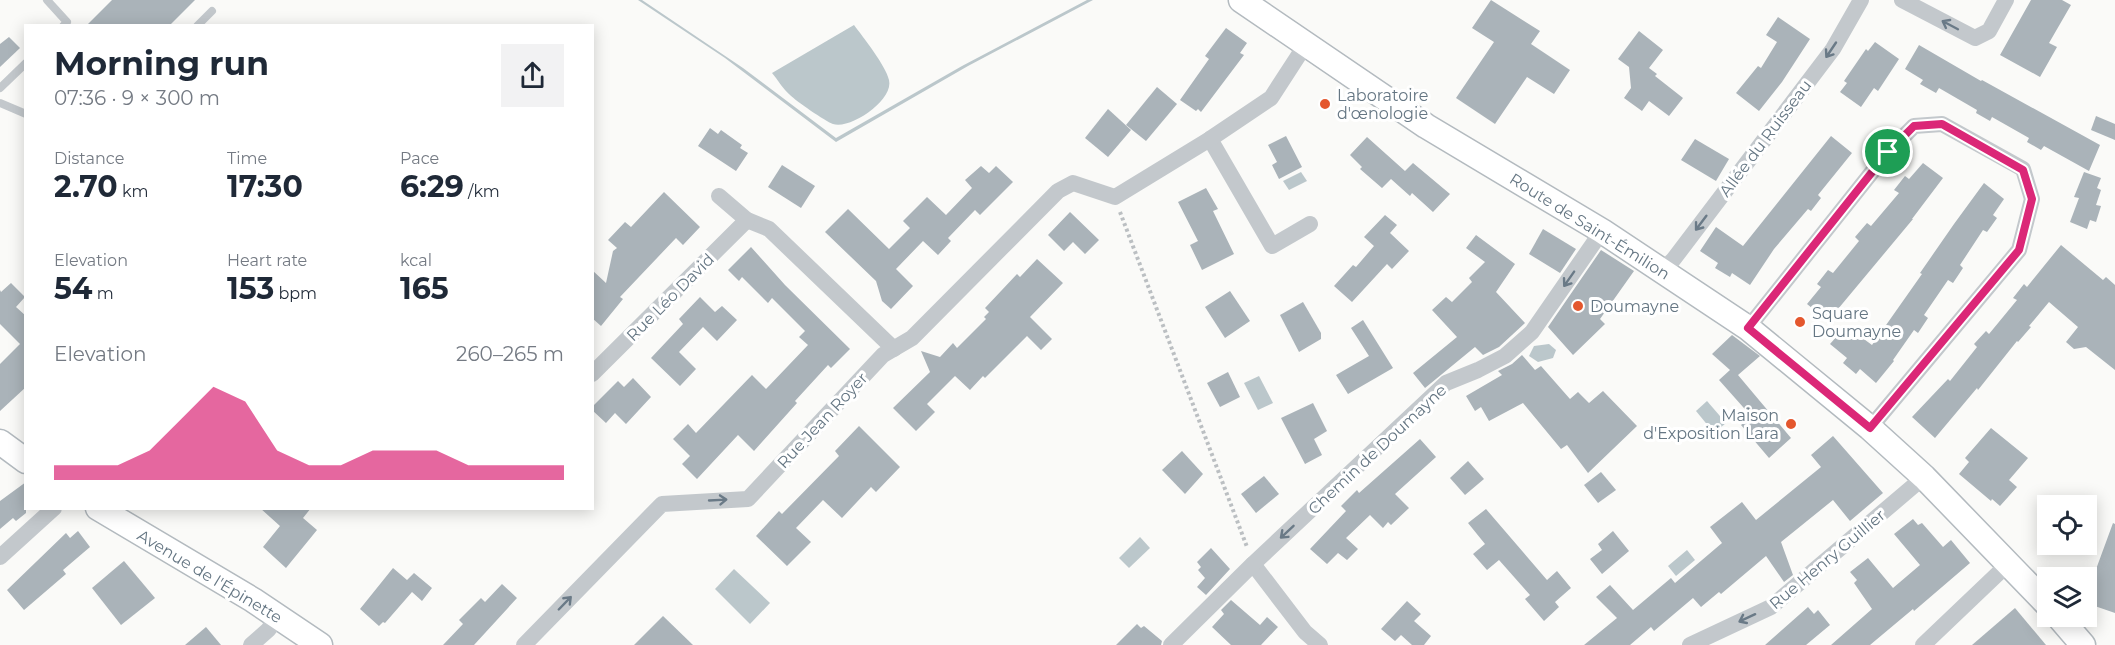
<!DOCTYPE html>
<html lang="en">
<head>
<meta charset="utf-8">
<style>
  :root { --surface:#fff; --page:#f2f2f3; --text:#1f2937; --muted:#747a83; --accent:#db2777 }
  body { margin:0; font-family:Montserrat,sans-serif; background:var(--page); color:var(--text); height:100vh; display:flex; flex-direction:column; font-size:22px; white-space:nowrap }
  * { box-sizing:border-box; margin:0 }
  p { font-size:20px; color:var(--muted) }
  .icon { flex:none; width:33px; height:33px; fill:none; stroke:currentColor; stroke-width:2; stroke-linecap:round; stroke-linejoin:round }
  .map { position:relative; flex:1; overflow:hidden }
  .sheet { position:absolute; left:24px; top:24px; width:570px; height:486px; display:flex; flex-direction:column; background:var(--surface); border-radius:0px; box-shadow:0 3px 15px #0003 }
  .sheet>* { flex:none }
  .buttons { position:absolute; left:2037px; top:495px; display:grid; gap:12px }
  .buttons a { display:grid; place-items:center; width:60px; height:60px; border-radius:0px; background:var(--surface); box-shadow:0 3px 15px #0003; font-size:30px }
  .pin { position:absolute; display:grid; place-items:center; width:51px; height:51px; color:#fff; margin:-26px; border:3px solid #fff; border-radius:50%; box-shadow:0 2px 6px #0007 }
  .round { display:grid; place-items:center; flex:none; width:63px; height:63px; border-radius:0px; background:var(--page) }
  .overview { display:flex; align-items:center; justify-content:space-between; height:102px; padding:0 30px }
  h1 { font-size:33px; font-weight:700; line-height:45px }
  .metrics { display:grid; grid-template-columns:repeat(3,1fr); gap:9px; height:102px; padding:6px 30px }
  .metrics div { display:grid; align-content:center }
  .metrics b { font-size:30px; font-weight:700 }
  .metrics small { font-size:16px; font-weight:400 }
  .metrics p { font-size:16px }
  .chart { height:168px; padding:12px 30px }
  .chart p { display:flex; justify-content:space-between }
  .chart svg { width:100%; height:108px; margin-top:6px; fill:var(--accent); opacity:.7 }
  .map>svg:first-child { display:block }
  .water { fill:#bbc7cb }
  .building { fill:#aab3b9 }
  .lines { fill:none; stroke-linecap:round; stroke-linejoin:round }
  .secondary-casing { stroke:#b3babf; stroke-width:27 }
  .path { stroke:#bbbfc2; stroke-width:4; stroke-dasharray:3 3; stroke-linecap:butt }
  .lane { stroke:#c3c8cc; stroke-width:8 }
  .street { stroke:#c3c8cc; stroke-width:16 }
  .secondary { stroke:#fff; stroke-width:24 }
  .oneway { stroke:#6a7a87 }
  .route-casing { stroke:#fff; stroke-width:12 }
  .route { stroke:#db2777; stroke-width:8 }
  .poi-dot { fill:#e4572e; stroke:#fff; stroke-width:2 }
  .labels { text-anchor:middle; stroke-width:6; stroke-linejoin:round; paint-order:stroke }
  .poi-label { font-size:16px; fill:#657683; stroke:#fff; text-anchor:start }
  .street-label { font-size:16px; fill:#657683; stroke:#fff }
</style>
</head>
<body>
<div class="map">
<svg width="2115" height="645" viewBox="0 0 2115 645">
  <rect width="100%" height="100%" fill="#fafaf8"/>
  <g class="water">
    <path d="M638,0H642L743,68L836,138L962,66L1087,0H1093L968,66L836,142L725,58Z"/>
    <path d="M854,25C863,37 886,66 889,80C894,100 850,130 833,124C825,121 796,101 790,95C783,89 778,80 772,73Z"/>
    <path d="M1301,172L1307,181L1289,190L1283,181Z"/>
    <path d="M1549,344L1556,350L1553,358L1538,362L1529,356L1534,346Z"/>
    <path d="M1259,376L1273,403L1258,410L1244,383Z"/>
    <path d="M1707,401L1726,423L1714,433L1696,411Z"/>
    <path d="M1140,537L1150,548L1129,568L1119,558Z"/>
    <path d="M1687,550L1695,560L1676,576L1668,566Z"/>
    <path d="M734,569L770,603L750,624L715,589Z"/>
  </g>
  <g class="building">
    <path d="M112,0H195L169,26H86Z"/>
    <path d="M1491,0L1540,31L1531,44L1570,70L1554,94L1527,77L1495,124L1456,98L1494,42L1472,28Z"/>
    <path d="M2031,0H2062L2071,5L2049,43L2057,47L2040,77L2000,55Z"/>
    <path d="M1778,17L1810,39L1782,82L1759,111L1736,93L1758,66L1761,68L1777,42L1766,35Z"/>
    <path d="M1226,28L1247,43L1240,53L1244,55L1201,112L1198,109L1196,111L1180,100L1209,59L1205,56Z"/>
    <path d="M1639,31L1663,50L1649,68L1657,74L1655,76L1683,98L1669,116L1649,101L1642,111L1624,98L1631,88L1629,67L1618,59Z"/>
    <path d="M9,37L20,48L0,67V44Z"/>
    <path d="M1875,42L1899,59L1878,91L1874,88L1861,107L1840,92L1847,83L1844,81L1866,49L1868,51Z"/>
    <path d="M1919,45L1981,81L1982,80L2100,145L2089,171L2044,146L2041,150L2027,142L2029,138L1992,117L1990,121L1976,113L1977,110L1939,88L1936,93L1920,84L1923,80L1905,69Z"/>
    <path d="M1157,87L1177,104L1146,141L1126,125Z"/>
    <path d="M1108,109L1131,130L1108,157L1085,138Z"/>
    <path d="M2096,116L2115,124V140L2091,130Z"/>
    <path d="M710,128L718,134L721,130L742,145L740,148L748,153L736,171L698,146Z"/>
    <path d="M1286,136L1302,167L1279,179L1272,165L1277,162L1268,145Z"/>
    <path d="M1831,136L1852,153L1818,195L1821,198L1811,211L1808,209L1774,249L1750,285L1732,273L1730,277L1715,268L1718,263L1700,251L1716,227L1743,246Z"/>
    <path d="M1367,137L1405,171L1413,163L1450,194L1433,212L1412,193L1410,196L1391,179L1382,188L1360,169L1362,167L1350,155Z"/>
    <path d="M1695,139L1729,159L1716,181L1681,160Z"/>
    <path d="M1923,163L1943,178L1912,219H1913L1828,321L1807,304L1821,287L1817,284L1828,270L1833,273L1859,241L1855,237L1867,223L1871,226L1899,193L1894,190L1905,176L1909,179Z"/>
    <path d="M782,165L815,186L801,208L768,187Z"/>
    <path d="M981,166L989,173L996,166L1013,182L980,215L975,210L948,238L951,241L938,255L923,241L896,269L913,286L891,309L882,301L876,281L825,232L848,209L889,249L910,228L903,221L927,197L946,215L972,188L965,180Z"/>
    <path d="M2084,172L2101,178L2097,188L2101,190L2096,205L2101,206L2096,222L2090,220L2087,229L2070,222L2079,198L2074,197Z"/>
    <path d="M1984,183L2004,199L1993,215L1997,218L1987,232L1983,230L1960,265L1963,268L1953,283L1948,280L1924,315L1928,318L1918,333L1914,330L1893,360L1894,361L1876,383L1860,369L1856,374L1843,363L1847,358L1830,344L1846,326L1872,345L1922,274L1920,273L1954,224Z"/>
    <path d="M1206,188L1218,209L1213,211L1234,254L1202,270L1190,245L1198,241L1178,202Z"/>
    <path d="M664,192L700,227L683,245L676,238L620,297L623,299L601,326L592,318V270L606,283L613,251L617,248L608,240L625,222L631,227Z"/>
    <path d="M1070,212L1099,240L1085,254L1073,242L1064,251L1048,235Z"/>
    <path d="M1385,215L1397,225L1390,233L1409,251L1392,269L1387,264L1352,302L1334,286L1353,265L1356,267L1374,246L1364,237Z"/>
    <path d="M1543,229L1576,249L1560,273L1529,254Z"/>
    <path d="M1476,235L1515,264L1496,292L1525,323L1499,347L1483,355L1475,347L1425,388L1413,373L1457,337L1432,310L1446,297L1452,302L1472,282L1469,278L1485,262L1466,248Z"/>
    <path d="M2061,245L2103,280L2106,277L2115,285V370L2086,347L2074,349L2066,342L2078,327L2049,302L2029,326L2031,327L2018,342L2017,341L1978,390L1977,388L1935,438L1912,417L1948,379L1950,381L1977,347L1974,344L1986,331L1989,334L2017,300L2013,298L2024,284L2027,287Z"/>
    <path d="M751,247L785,285L850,349L831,368L828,365L795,401L797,403L754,451L738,435L697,479L682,464L690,456L673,439L688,424L696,433L752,375L766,389L808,345L799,337L805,331L772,298L768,303L742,277L739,281L728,270Z"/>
    <path d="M1601,250L1634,271L1600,319L1605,324L1573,355L1548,327Z"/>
    <path d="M1037,259L1063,283L1030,317L1052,339L1041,350L1027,336L985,378L983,376L970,390L955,376L927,404L935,412L916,431L893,408L930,372L921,351L940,357L953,343L957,348L986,319L984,317L989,312L985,308L1017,274L1020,277Z"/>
    <path d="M11,283L25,297L16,307L26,316V387L0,411V364L20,344L0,324V290L1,292Z"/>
    <path d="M1230,291L1250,321L1225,338L1205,307Z"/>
    <path d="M700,297L715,312L722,306L737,320L717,341L703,327L679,352L696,369L680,386L651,358L683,324L679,319Z"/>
    <path d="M1303,302L1321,333V339L1299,352L1280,315Z"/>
    <path d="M1363,320L1393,368L1348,394L1336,375L1369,356L1351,328Z"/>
    <path d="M1732,335L1760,356L1738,375L1791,438L1769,458L1741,425L1751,416L1719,380L1730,370L1712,354Z"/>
    <path d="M1522,355L1535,370L1541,366L1570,399L1578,392L1589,403L1603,391L1637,426L1588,473L1567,445L1561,449L1523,403L1489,421L1481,407L1475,411L1466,396L1502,375L1498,371L1512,364Z"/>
    <path d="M1228,372L1240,397L1220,407L1207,383Z"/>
    <path d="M633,378L651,397L626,424L615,413L606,423L592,410V407L618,381L624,387Z"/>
    <path d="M1313,403L1327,431L1314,439L1322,455L1305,464L1281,418Z"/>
    <path d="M859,426L900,467L876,492L871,487L842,518L823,500L796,528L811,542L787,566L756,536L779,511L782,514L839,456L835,451Z"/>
    <path d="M1991,428L2028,458L2009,480L2017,487L2000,506L1992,499L1991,501L1959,474L1969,462L1965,458Z"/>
    <path d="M1833,436L1883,493L1850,521L1833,500L1781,542L1793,575L1784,582L1766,556L1721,594L1719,592L1701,607L1693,598L1654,631L1651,627L1630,645H1584L1617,618L1596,597L1610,585L1633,610L1671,578L1675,583L1722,543L1710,527L1742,502L1756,520L1821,467L1811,455Z"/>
    <path d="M1420,439L1436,457L1395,494L1409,508L1391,525L1388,522L1383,528L1370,515L1346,538L1358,549L1347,560L1338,553L1327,564L1310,549L1346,511L1341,506L1357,490L1359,493Z"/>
    <path d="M1182,451L1203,474L1185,494L1162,470Z"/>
    <path d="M1468,461L1484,479L1465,495L1450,478Z"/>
    <path d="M1601,472L1616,490L1598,503L1584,485Z"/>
    <path d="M1264,476L1279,494L1256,513L1241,494Z"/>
    <path d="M26,482V513L16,521L13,518L0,529V501Z"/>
    <path d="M260,508H311L303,518L317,530L286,568L263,547L280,526Z"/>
    <path d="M1486,509L1547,580L1557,571L1571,588L1555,602L1559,607L1544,621L1525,599L1530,595L1499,560L1487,570L1473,554L1485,544L1468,523Z"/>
    <path d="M1913,519L1918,525L1922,523L1943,547L1951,540L1970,563L1914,611L1913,609L1870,645H1831L1872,609L1854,583L1857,580L1850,572L1868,558L1893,588L1920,565L1894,534Z"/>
    <path d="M2113,523L2115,524V613L2086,603L2097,573L2095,572Z"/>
    <path d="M78,531L90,547L63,570L66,574L24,610L7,590L66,533L70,538Z"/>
    <path d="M1613,531L1629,551L1602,574L1590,559L1602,550L1598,544Z"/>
    <path d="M1211,548L1230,569L1206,595L1197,587L1205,578L1198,570L1201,567L1197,562Z"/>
    <path d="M124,561L155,598L121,625L92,588Z"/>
    <path d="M393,568L407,580L414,573L432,588L422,601L412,592L385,623L383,622L379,626L360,609Z"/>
    <path d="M502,584L517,598L474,645H443L463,624L459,620L481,598L485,602Z"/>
    <path d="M1231,600L1260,625L1267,617L1278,627L1261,645H1231L1212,627L1224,614L1221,610Z"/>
    <path d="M1407,601L1421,614L1414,621L1431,636L1424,645H1412L1401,635L1395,641L1381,629Z"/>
    <path d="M1808,607L1814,614L1818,610L1830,625L1806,645H1765Z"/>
    <path d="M2015,608L2046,645H1972Z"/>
    <path d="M663,616L693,645H634Z"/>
    <path d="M1137,624L1141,628L1144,626L1162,641L1161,645H1116Z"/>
    <path d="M206,627L221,645H185Z"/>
  </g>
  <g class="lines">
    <g class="secondary-casing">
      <g id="secondary">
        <path d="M1241,0L1426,126L1602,231L1748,328L1870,428L1924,477L2048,605"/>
        <path d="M0,442L26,461"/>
        <path d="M98,508L253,600L320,645"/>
        <path d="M2058,616L2083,645"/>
      </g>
    </g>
    <path class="path" d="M1120,212L1247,547"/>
    <g class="lane">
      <path d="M47,0L67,22L63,26"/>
      <path d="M197,26L212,11"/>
      <path d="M0,88L26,63"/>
      <path d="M0,103L26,114"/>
    </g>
    <g class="street">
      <path d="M1902,0L1975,38L1989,31L2006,0"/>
      <path d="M1210,139L1272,246L1310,224"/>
      <path d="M719,196L747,220L769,229L894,349"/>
      <path d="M1662,271L1673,260L1833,49L1861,0"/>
      <path d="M1748,328L1888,152L1914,126L1942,124L2023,169L2032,199L2019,250L1870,428"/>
      <path d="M592,374L747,220"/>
      <path d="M0,557L54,508"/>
      <path d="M1253,564L1305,632L1320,645"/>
      <path d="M251,645L268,630L278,617"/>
      <path d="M524,645L662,504L748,499L883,355L912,338L1058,191L1073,183L1115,197L1210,139L1271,98L1306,44"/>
      <path d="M1171,645L1253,564L1446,383L1478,370L1505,356L1532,332L1602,231"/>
      <path d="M1690,645L1771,607L1924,477"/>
      <path d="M1923,645L2008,564"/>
    </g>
    <use href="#secondary" class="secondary"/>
  </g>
  <defs><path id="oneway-shaft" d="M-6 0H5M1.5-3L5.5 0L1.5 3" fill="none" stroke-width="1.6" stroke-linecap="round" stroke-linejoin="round" transform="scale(1.5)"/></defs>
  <g class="oneway">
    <use href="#oneway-shaft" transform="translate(1950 25) rotate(-152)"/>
    <use href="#oneway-shaft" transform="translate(1831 50) rotate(124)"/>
    <use href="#oneway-shaft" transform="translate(1701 223) rotate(127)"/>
    <use href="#oneway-shaft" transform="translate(1569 279) rotate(125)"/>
    <use href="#oneway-shaft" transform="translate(718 500) rotate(-3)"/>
    <use href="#oneway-shaft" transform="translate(1287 532) rotate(137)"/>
    <use href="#oneway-shaft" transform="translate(565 603) rotate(-46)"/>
    <use href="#oneway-shaft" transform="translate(1747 618) rotate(155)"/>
  </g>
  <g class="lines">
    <g class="route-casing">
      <path id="route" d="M1942,124L2023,170L2032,199L2019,250L1870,428L1748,328L1888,152L1914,126Z"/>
    </g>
    <use href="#route" class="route"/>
  </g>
  <g class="poi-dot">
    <circle cx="1325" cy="104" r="6"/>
    <circle cx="1578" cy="306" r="6"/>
    <circle cx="1800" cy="322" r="6"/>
    <circle cx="1791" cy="424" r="6"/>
  </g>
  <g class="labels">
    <g class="poi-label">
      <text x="1337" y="101">Laboratoire<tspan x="1337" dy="18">d'œnologie</tspan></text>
      <text x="1590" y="312">Doumayne</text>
      <text x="1812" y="319">Square<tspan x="1812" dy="18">Doumayne</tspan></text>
      <text x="1779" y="421" text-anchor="end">Maison<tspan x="1779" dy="18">d'Exposition Lara</tspan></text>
    </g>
    <g class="street-label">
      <text transform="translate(1765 138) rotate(-53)" y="6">Allée du Ruisseau</text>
      <text transform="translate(1590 226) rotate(32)" y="6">Route de Saint-Émilion</text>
      <text transform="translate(670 297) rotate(-45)" y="6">Rue Léo David</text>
      <text transform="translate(822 420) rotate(-47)" y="6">Rue Jean Royer</text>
      <text transform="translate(1377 449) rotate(-43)" y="6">Chemin de Doumayne</text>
      <text transform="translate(1827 559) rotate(-40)" y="6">Rue Henry Guillier</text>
      <text transform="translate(210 576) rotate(31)" y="6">Avenue de l'Épinette</text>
    </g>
  </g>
</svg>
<div class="buttons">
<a><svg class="icon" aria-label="locate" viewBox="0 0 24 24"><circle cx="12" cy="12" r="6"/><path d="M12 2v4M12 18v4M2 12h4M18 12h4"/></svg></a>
<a><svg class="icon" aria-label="layers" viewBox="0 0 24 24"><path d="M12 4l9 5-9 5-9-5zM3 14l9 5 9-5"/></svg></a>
</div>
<div class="pin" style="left:1888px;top:152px;background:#1e9e55"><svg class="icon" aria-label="arrive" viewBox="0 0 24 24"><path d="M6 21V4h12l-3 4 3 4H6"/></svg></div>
<section class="sheet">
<div class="overview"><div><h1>Morning run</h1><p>07:36 · 9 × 300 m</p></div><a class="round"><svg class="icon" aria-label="share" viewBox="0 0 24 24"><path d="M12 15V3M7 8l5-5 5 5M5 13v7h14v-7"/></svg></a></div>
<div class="metrics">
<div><p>Distance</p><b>2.70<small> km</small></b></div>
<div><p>Time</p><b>17:30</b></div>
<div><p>Pace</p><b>6:29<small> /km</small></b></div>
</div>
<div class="metrics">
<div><p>Elevation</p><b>54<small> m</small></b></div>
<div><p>Heart rate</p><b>153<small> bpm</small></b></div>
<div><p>kcal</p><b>165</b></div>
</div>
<div class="chart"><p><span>Elevation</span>260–265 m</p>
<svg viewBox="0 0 160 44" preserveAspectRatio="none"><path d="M0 44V38L10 38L20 38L30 32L40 19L50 6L60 12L70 32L80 38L90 38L100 32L110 32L120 32L130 38L140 38L150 38L160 38V44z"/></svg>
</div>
</section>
</div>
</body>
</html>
